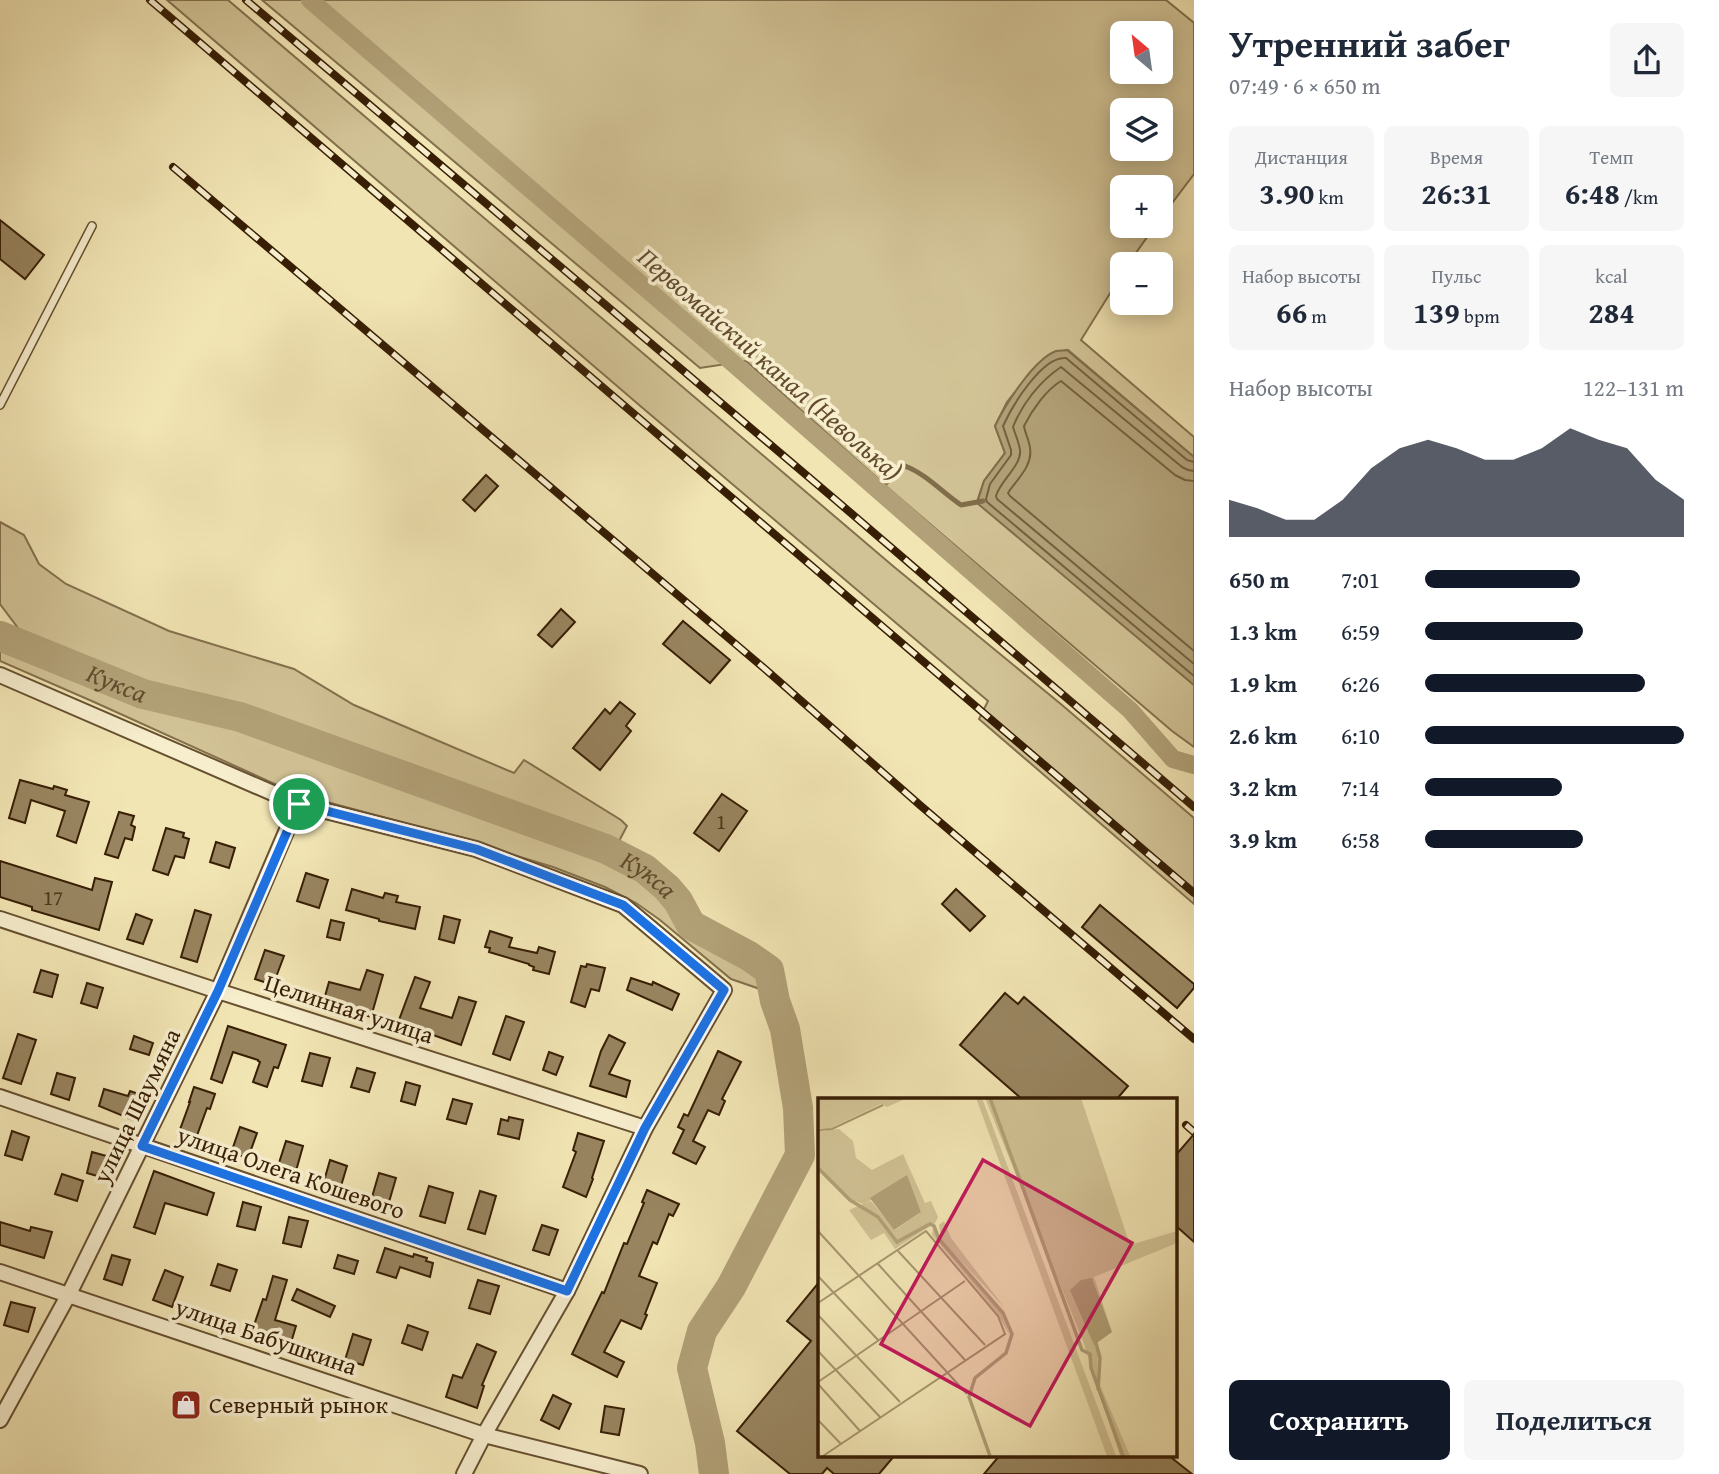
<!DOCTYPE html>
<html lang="ru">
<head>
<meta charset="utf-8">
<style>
  :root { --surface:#fff; --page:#f6f6f7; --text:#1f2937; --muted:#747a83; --accent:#111827 }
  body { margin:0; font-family:"Gentium Book Plus",serif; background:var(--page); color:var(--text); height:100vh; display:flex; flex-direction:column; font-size:26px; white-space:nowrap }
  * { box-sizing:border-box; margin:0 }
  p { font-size:23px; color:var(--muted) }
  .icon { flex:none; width:38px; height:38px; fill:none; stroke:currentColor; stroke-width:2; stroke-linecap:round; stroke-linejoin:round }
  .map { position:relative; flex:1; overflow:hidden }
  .sheet { display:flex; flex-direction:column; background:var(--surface); width:525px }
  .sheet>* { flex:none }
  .needle { width:46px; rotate:331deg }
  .tools { position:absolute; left:1110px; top:21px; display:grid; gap:14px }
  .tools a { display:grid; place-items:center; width:63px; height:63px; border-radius:10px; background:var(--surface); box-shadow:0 4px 18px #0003; font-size:35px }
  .pin { position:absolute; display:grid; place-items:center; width:60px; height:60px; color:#fff; margin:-30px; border:4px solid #fff; border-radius:50%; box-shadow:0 2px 7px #0007 }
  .round { display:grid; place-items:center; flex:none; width:74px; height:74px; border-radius:10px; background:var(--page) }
  .headline { display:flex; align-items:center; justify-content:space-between; height:119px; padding:0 35px }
  h1 { font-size:38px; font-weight:700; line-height:52px }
  .metrics { display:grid; grid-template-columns:repeat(3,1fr); gap:10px; height:119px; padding:7px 35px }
  .metrics div { display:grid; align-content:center; border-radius:10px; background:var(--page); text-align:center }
  .metrics b { font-size:30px; font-weight:700 }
  .metrics small { font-size:19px; font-weight:400 }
  .metrics p { font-size:19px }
  .chart { height:196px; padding:14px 35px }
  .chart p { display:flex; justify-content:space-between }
  .chart svg { width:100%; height:126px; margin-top:7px; fill:var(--accent); opacity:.7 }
  .primary-button { display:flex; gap:14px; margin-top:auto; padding:14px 35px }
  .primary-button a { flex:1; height:80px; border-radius:10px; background:var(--accent); color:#fff; font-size:28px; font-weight:700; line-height:80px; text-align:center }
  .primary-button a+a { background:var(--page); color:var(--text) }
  ul { padding:0 35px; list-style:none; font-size:23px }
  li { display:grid; grid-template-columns:112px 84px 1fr; align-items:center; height:52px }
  li i { height:18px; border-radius:9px; background:var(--accent) }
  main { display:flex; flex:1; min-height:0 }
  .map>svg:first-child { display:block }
  .green { fill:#d2c396; stroke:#84704d; stroke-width:2; fill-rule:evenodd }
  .water { fill:#b2a178; stroke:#816d4a; stroke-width:2 }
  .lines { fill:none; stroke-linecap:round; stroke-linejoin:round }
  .shore { stroke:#74603e; stroke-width:2 }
  .stream { stroke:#816d4a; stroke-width:5 }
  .canal { stroke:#b2a178; stroke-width:18 }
  .river { stroke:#b2a178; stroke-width:30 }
  .building { fill:#988560; stroke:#371e04; stroke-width:2 }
  .service-casing { stroke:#665030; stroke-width:10 }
  .minor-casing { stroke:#665030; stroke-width:18 }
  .service { stroke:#f7eece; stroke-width:7 }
  .minor { stroke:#f7eece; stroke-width:14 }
  .rail-casing { stroke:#371e04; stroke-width:8 }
  .rail { stroke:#f7eece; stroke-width:5; stroke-dasharray:16; stroke-linecap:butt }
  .route-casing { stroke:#fff; stroke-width:14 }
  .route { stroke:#1a73e8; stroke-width:9 }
  .labels { text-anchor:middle; stroke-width:7; stroke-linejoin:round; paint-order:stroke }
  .number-label { font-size:21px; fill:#4f381b }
  .street-label { font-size:24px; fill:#371e04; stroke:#f7eece }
  .poi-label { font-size:24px; fill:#371e04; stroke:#f7eece; text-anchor:start }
  .water-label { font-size:26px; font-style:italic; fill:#624c2d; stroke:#f7eece }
  .inset-river { fill:none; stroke:#b2a178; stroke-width:3.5 }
  .inset-road { fill:none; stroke:#a7956e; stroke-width:2 }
  .view { fill:#c2185b; fill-opacity:0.15; stroke:#c2185b; stroke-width:3.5 }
  .inset-edge { fill:none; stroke:#371e04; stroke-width:3.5 }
</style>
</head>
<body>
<main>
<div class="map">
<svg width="1194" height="1474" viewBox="0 0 1194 1474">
  <rect width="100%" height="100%" fill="#f2e5b4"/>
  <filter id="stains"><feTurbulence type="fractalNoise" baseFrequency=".00286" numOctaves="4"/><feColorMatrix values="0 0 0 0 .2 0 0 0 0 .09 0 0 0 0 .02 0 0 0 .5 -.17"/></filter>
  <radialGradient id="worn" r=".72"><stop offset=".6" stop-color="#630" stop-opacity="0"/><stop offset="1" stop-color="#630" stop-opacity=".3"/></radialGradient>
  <g class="green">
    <path d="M167,0H228L893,566L1062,705L1194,818V904L979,719L988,701L645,410Z"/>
    <path d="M262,0H1166L1193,22H1194V174L1160,219V187H1122V226H1155L1128,264H1122V274L1081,340L1194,437V457L1068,350L1035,367L1007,402L995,426L1005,453L984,481L977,502L1194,685V747L1172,731L895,494L746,361L700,368ZM1122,33H1160V72H1122ZM1122,110H1160V149H1122Z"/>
    <path d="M0,522L24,535L39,564L66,584L169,631L294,669L354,705L514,773L524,760L621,820L627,826L617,845L514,808L336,739L248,712L146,686L21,632L0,604Z"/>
    <path d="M0,643L156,705L249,727L612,860L664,897L684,928L763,975V990L731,979L660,920L636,903L605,887L553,867L424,828L297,794L94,702L0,661Z"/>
  </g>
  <path class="water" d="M1067,350L1194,457V685L977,503L984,481L1005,453L995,426C1005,405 1034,359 1056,351C1060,350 1064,351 1067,350Z"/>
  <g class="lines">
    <g class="shore">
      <path d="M1194,462L1187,460L1066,358C1042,356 1012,406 1003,426L1011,450V455L990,484L986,499L987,502L1194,676"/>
      <path d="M1194,471L1188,470L1182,467L1061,367C1040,381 1022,404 1013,427C1015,434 1019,442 1020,450C1022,465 1000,481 996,496L997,499L1194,664"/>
      <path d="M1194,481L1185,480L1175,475L1061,381C1046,390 1032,410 1024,426C1025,433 1029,440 1030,448C1033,466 1017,479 1008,493L1010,496L1194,651"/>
    </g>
    <path class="stream" d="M878,490L905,466C926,474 942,492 961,505L983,501"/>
    <path class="canal" d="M310,0L727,358L1130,710L1173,759L1194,765"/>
    <path class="river" id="s1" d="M0,636L143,694L240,717L606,849L645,869L667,888L678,901L691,925L749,956L769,970L775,1001L785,1029L798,1108L800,1155L731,1287L702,1331L692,1368L710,1443L714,1474"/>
  </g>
  <g class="building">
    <path d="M0,220L44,255L25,279L0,259Z"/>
    <path d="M486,475L498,486L475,511L463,500Z"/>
    <path d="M561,609L575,622L552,647L538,635Z"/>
    <path d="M683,621L730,660L710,683L663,644Z"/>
    <path d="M620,702L635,714L626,726L631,731L600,770L573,748L605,709L610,714Z"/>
    <path d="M20,780L53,789L54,786L67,790L65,795L89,802L76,843L57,836L65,811L31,800L25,823L9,818Z"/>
    <path d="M722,794L747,811L719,851L694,833Z"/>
    <path d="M119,812L134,816L131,825L135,827L132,840L125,838L118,858L105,854Z"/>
    <path d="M166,828L184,833L183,837L189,839L184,858L175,856L168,875L153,870Z"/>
    <path d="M216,842L235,848L229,868L210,862Z"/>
    <path d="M0,861L92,890L95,878L112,882L99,930L32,910V907L0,897Z"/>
    <path d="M306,873L328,880L319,908L297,901Z"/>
    <path d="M352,889L383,898L385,893L398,896L396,902L420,907L415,929L379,921V919L346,910Z"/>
    <path d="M956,889L985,916L970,931L942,904Z"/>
    <path d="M1100,905L1194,984V988L1177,1008L1082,927Z"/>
    <path d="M195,910L211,915L197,962L181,957Z"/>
    <path d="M136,914L152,920L143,944L127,939Z"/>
    <path d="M444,916L460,920L454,943L439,939Z"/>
    <path d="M331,920L344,923L340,940L327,937Z"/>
    <path d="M490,931L512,938L509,947L537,953L539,947L555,952L549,974L533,970L534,967L529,965V964L489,952L490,948L485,947Z"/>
    <path d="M265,950L284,956L273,985L255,979Z"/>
    <path d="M587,964L605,968L599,991L591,989L585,1007L571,1002L581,966L586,967Z"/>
    <path d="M41,970L58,975L52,997L34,992Z"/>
    <path d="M367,970L383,975L371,1017L346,1009V1011L323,1003L329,982L360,990Z"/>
    <path d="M415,977L430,982L420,1008L452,1018L459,997L476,1002L461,1045L422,1031L420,1036L396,1028Z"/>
    <path d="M631,978L652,985L653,982L679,994L672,1010L627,990Z"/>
    <path d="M87,983L103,988L97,1008L81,1003Z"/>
    <path d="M1005,993L1018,1004L1024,997L1128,1086L1116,1100H1023L960,1045Z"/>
    <path d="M506,1016L524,1022L510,1060L493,1054Z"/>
    <path d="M228,1026L286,1045L278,1068L274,1067L267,1087L253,1082L260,1062L258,1061V1060L233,1052L222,1083L211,1079Z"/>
    <path d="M18,1034L36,1040L21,1084L3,1078Z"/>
    <path d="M609,1035L625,1043L609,1074L630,1081L626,1097L590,1086L601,1051Z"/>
    <path d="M134,1036L153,1043L149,1055L130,1049Z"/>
    <path d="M718,1051L741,1062L722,1099L725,1101L719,1115L708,1110L693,1141L705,1147L696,1164L673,1153L684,1130L678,1127L684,1114L688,1116Z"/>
    <path d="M549,1052L563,1057L556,1075L543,1070Z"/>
    <path d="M310,1053L330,1058L322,1086L302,1081Z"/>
    <path d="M357,1068L375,1073L369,1092L351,1087Z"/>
    <path d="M57,1073L75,1078L69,1100L51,1094Z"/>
    <path d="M406,1082L420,1086L415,1105L401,1101Z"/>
    <path d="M194,1087L215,1094L210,1109L207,1108L195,1141L178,1135L190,1102H189Z"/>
    <path d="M104,1089L128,1096L130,1091L142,1095L133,1120L99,1106Z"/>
    <path d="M453,1099L472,1104L466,1124L447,1119Z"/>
    <path d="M509,1117L523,1120L519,1139L498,1134L501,1119L508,1121Z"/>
    <path d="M240,1127L257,1133L248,1158L231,1153Z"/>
    <path d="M12,1131L29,1137L22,1160L5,1155Z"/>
    <path d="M578,1133L604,1141L592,1178L593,1179L586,1197L563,1187L576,1152L573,1150Z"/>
    <path d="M1194,1134V1242L1175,1225V1156Z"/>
    <path d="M286,1141L303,1146L296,1171L278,1166Z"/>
    <path d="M92,1152L110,1157L104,1178L87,1173Z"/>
    <path d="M330,1160L347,1166L341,1186L324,1181Z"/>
    <path d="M154,1171L214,1193L207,1215L165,1203L155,1234L134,1227Z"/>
    <path d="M379,1173L396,1178L389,1202L372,1197Z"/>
    <path d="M62,1174L83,1181L77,1201L55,1194Z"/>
    <path d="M429,1186L453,1193L445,1223L420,1216Z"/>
    <path d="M647,1190L679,1204L673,1216L669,1214L657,1244L653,1242L639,1276L657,1283L645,1314L647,1315L641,1329L621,1320L604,1352L624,1362L617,1377L572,1354L602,1292L604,1293L624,1243L627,1244L644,1203L642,1202Z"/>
    <path d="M480,1191L496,1196L485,1234L468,1229Z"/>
    <path d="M243,1202L261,1207L255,1230L237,1226Z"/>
    <path d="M289,1217L308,1221L301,1247L283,1243Z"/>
    <path d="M0,1222L30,1231L31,1227L52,1232L44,1258L0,1245Z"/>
    <path d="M542,1225L558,1230L549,1255L533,1250Z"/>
    <path d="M385,1248L413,1257L414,1254L427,1258L426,1261L433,1263L430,1277L400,1267L396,1278L377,1272Z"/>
    <path d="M112,1255L130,1260L122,1285L104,1279Z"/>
    <path d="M338,1255L358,1261L354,1274L334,1268Z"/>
    <path d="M218,1264L237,1270L230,1291L211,1285Z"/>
    <path d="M165,1270L183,1277L172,1307L153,1300Z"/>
    <path d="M273,1276L287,1280L275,1320L296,1326L290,1346L276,1341L277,1339L252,1331L263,1299L266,1300Z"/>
    <path d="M478,1280L499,1286L490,1314L469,1308Z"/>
    <path d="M820,1281V1455H895L879,1474H834L827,1468L822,1474H790L737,1431L811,1341L787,1321Z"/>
    <path d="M297,1289L335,1306L330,1317L292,1300Z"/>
    <path d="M11,1302L35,1308L28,1332L4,1325Z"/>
    <path d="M408,1325L428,1332L422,1350L402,1343Z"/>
    <path d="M353,1334L371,1340L363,1365L345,1360Z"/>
    <path d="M477,1344L496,1352L482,1385L484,1386L477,1408L446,1397L453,1375L462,1378Z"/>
    <path d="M553,1395L571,1404L559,1429L541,1420Z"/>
    <path d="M605,1406L624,1409L619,1435L601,1432Z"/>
    <path d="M1000,1455H1168L1192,1474H984Z"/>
  </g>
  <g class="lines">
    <g class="service-casing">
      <path id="service" d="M0,405L92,226"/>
    </g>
    <g class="minor-casing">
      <g id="minor">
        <path d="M0,675L298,804L476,849L623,905L724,990L645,1128L567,1291L484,1435L464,1474"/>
        <path d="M0,919L218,991L645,1128"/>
        <path d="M0,1097L567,1291"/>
        <path d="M0,1272L484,1435L640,1474"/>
        <path d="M0,1420L69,1294L218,991L298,804"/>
      </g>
    </g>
    <use href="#service" class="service"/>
    <use href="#minor" class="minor"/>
    <g class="rail-casing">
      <g id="rail">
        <path d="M150,0L1194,893"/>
        <path d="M246,0L838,502L1194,807"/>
        <path d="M173,167L765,669L921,806L1194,1039"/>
        <path d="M1186,1125L1194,1132"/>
      </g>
    </g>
    <use href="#rail" class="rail"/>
  </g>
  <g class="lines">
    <g class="route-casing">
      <path id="route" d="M299,804L476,849L623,905L724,990L645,1128L567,1291L142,1146L218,991Z"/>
    </g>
    <use href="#route" class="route"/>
  </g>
  <defs>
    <g id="shop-square" transform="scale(1.575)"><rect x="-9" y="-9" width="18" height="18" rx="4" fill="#8f2418" stroke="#f7eece"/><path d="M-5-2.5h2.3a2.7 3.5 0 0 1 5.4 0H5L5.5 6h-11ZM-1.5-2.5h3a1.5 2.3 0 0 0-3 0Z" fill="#fff"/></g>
  </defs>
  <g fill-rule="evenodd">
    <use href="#shop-square" x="186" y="1405"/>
  </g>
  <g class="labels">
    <g class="number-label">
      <text x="721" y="829">1</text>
      <text x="53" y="905">17</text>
    </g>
    <g class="street-label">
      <text transform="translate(349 1009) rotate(18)" y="8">Целинная улица</text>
      <text transform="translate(137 1106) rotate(-64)" y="8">улица Шаумяна</text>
      <text transform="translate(291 1173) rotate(19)" y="8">улица Олега Кошевого</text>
      <text transform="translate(266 1337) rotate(19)" y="8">улица Бабушкина</text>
    </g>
    <g class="poi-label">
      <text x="209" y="1413">Северный рынок</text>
    </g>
    <g class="water-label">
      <text transform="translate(770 364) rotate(41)" y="9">Первомайский канал (Неволька)</text>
      <text dy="9" stroke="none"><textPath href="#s1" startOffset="126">Кукса</textPath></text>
      <text dy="9" stroke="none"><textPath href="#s1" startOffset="693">Кукса</textPath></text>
    </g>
  </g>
  <g transform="translate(818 1098)">
    <rect width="359" height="359" fill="#f2e5b4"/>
    <path d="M0,0H89L69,9L63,6L11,31L0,30ZM158,0H164L298,358H289ZM167,0H263L312,147L359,133V145L276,179L294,234L274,180L254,190L280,255L279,280L312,358H302L265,243ZM21,31L35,43L38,60L54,72L85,56L107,105L113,103L120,119L117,125L77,151L66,135L53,142L31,112L45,106L32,101L0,69V33ZM90,81L103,114L77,132L53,103L46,106ZM126,123L133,140L186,209L124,143L121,127ZM115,130L120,142L182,212L192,238L179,215L114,137Z" fill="#d2c396" fill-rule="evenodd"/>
    <path d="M89,77L103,114L76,132L52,100ZM274,180L294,234L276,247L252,192L263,182Z" fill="#b2a178"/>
    <path class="inset-river" d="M172,0L264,252L272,256L273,270L305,358M0,70L32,102L60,119L79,144L112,126L116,128L121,141L185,215L194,236L188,255L157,280L151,299L172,358M278,245L282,260L280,292"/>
    <path class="inset-road" d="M0,32L14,31L65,7M0,133L149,296M80,153L167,247M60,166L147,262M0,178L61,243M0,205L108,133L180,218L187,236L5,358M0,217L82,304M0,253L62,319M0,284L147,183M0,286L42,333M0,322L23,346"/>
    <path class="view" d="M165,62L314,145L212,328L63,246Z"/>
    <rect width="359" height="359" class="inset-edge"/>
  </g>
  <rect width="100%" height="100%" filter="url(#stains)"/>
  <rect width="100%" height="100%" fill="url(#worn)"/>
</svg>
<div class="tools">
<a><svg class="needle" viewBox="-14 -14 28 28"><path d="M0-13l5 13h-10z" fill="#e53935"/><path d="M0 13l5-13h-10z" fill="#747a83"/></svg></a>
<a><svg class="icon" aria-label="layers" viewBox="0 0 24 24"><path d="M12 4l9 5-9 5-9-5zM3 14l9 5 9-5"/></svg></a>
<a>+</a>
<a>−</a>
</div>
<div class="pin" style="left:299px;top:804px;background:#1e9e55"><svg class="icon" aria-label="arrive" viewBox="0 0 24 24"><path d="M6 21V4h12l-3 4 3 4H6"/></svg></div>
</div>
<section class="sheet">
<div class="headline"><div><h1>Утренний забег</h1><p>07:49 · 6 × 650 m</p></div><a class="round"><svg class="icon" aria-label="share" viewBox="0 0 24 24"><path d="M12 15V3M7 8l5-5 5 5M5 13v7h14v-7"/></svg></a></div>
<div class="metrics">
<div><p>Дистанция</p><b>3.90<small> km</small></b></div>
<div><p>Время</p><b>26:31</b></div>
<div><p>Темп</p><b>6:48<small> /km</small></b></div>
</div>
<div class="metrics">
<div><p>Набор высоты</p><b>66<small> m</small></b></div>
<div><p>Пульс</p><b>139<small> bpm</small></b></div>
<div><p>kcal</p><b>284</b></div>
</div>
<div class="chart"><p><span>Набор высоты</span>122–131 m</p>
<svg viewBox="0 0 160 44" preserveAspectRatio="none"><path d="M0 44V31L10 34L20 38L30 38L40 31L50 20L60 13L70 10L80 13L90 17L100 17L110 13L120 6L130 10L140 13L150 24L160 31V44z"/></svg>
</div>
<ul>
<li><b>650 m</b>7:01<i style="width:60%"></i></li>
<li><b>1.3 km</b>6:59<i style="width:61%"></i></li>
<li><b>1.9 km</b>6:26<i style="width:85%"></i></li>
<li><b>2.6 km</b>6:10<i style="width:100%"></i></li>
<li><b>3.2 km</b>7:14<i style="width:53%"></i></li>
<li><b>3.9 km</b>6:58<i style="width:61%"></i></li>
</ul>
<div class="primary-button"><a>Сохранить</a><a>Поделиться</a></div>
</section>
</main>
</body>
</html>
